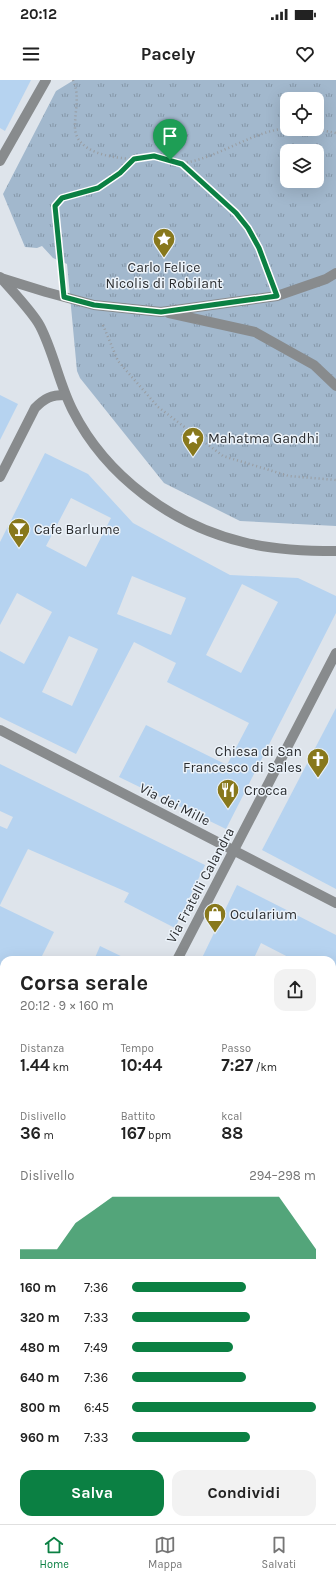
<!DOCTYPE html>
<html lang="it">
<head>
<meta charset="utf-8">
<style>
  :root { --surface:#fff; --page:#f2f2f2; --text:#222; --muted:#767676; --line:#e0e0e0; --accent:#0b8043 }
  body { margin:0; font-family:Karla,sans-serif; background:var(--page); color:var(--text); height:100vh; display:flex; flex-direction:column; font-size:15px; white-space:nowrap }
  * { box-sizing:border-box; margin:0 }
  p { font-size:13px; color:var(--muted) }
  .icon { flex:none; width:22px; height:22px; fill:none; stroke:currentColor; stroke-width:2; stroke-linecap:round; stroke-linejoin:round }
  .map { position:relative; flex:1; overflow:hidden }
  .side { position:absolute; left:0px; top:876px; width:336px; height:568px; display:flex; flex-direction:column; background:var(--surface); border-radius:12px 12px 0 0; box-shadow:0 4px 16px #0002 }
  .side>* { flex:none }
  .buttons { position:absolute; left:280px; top:12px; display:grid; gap:8px }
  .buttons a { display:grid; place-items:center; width:44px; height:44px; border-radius:8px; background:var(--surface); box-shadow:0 4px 16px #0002; font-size:20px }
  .pin { position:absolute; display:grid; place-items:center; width:34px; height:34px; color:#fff; margin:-41px -17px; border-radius:50% 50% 50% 0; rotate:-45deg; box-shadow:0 0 4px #0007 }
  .pin .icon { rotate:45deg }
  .round { display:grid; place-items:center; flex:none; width:42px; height:42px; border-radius:12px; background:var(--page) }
  .head { display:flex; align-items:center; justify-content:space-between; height:68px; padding:0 20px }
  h1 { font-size:22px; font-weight:700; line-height:30px }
  .metrics { display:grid; grid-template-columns:repeat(3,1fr); gap:6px; height:68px; padding:4px 20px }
  .metrics div { display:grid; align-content:center }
  .metrics b { font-size:17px; font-weight:700 }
  .metrics small { font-size:11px; font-weight:400 }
  .metrics p { font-size:11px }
  .chart { height:112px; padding:8px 20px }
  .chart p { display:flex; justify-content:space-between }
  .chart svg { width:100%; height:72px; margin-top:4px; fill:var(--accent); opacity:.7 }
  .button { display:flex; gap:8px; margin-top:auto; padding:8px 20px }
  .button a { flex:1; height:46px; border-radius:12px; background:var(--accent); color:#fff; font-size:16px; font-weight:700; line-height:46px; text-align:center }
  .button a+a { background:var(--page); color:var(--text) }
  ul { padding:0 20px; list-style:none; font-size:13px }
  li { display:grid; grid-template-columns:64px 48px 1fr; align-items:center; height:30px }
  li i { height:10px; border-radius:5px; background:var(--accent) }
  .status { display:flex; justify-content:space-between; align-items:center; height:28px; padding:0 20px; background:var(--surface); direction:ltr }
  .status svg { height:11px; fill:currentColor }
  header { display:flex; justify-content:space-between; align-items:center; height:52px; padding:0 20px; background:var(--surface); font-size:18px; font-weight:700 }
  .menu { display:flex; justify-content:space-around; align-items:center; height:56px; border-top:1px solid var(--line); background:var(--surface); font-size:11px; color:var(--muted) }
  .menu a { display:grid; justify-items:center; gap:2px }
  .menu .current { color:var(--accent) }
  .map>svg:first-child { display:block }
  .park { fill:url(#park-tufts); fill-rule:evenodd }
  .building { fill:#b6d3f0; fill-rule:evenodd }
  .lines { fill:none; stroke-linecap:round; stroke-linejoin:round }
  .path { stroke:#989ca1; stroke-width:2.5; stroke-dasharray:1 3; stroke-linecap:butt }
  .minor { stroke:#888b8d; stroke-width:10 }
  .route-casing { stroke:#fff; stroke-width:8 }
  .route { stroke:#0b8043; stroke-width:5 }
  .labels { text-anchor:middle; stroke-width:3; stroke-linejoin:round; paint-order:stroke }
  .poi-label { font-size:14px; fill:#2b2d30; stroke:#ebf2f9; text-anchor:start }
  .street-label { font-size:14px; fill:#2b2d30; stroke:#ebf2f9 }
</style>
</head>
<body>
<div class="status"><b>20:12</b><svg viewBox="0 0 49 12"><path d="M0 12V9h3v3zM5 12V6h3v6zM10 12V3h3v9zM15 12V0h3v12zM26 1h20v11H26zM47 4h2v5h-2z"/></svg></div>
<header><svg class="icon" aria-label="menu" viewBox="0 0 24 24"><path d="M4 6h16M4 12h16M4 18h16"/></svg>Pacely<svg class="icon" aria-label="heart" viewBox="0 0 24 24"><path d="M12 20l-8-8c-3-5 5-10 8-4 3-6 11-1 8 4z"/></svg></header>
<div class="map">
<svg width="336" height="1444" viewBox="0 0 336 1444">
  <defs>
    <pattern id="park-tufts" width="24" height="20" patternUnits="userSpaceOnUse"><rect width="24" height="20" fill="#a2b8cd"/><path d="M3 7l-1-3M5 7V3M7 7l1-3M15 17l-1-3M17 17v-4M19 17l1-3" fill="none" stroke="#8496a7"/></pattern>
  </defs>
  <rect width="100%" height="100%" fill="#dee4eb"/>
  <path class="park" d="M74,0H336V446L240,441L164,403L80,298L77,291L67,184L53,178L42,166L37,168L25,167L3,114L56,11ZM287,19H317V49H287ZM287,71H317V101H287Z"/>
  <g class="building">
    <path d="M0,0H31L5,51L0,48Z"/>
    <path d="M0,315L18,324L0,360Z"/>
    <path d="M45,373L88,394L133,443L230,495L298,498L336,516V533L226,749L119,697L146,645L227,685L249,643L167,602L176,583L134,562L76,674L0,637V571L24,584L52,532L17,513L0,545V462ZM71,418L111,438L86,487L46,466ZM132,496L186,518L171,555L117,534ZM242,504L278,522L241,593L206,575ZM69,556L98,569L72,626L42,612Z"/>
    <path d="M336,628V809L262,770Z"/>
    <path d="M0,684L205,785L175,848L124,822L129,813L28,769L0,825V746L7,749L13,737L0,731Z"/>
    <path d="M237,805L336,855V976L334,980L336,981V1041L332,1039V880H294L261,863L253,880H201Z"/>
    <path d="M0,826L54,852L40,880H4V888L0,886Z"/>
    <path d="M100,866L129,880H94Z"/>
    <path d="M0,940L4,942V1013L0,1011Z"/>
    <path d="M0,1051L4,1053V1184L0,1192Z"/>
    <path d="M336,1072V1179L332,1177V1080Z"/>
    <path d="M332,1217L336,1219V1273L332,1271Z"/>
    <path d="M4,1253V1367L0,1375V1260Z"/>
    <path d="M336,1305V1410L332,1418V1313Z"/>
    <path d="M0,1377L4,1379V1436L0,1434Z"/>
    <path d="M12,1440H77L84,1444H21Z"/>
    <path d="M97,1440H111L119,1444H95Z"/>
    <path d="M170,1440H195L193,1444H168Z"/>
    <path d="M272,1440H321L319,1444H270Z"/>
  </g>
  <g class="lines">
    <g class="path">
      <path d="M73,0C80,16 75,29 75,46C74,73 113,78 133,79"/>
      <path d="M315,49L336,53"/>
      <path d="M183,84C205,105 231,122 248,148C258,163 263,181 270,198"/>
      <path d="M62,198L55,126C68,110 80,116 98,108C105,104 114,98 120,92C125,89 129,82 134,80C151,70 170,85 184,83C220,77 251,52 287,48"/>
      <path d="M103,245L118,281L158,327L223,376L289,396L336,400"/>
    </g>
    <g class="minor">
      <path d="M0,81L46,0"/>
      <path d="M0,197C10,208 34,234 40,246C54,273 59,304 73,331C106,396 172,445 243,462C273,470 305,471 336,471"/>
      <path d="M1,198L46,212L94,225L161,232L277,216L326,199L336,193"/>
      <path d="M169,233L255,252L314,285L336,306"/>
      <path d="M0,397L35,328C45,318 51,315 65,315"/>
      <path d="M0,650L336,823"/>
      <path d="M177,880L336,573"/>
      <path d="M0,1023L4,1025"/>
      <path d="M332,1194L336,1196"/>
      <path d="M0,1222L4,1214"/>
    </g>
  </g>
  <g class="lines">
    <g class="route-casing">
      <path id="route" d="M154,76L182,84L236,133L248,148L259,168L277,216L161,232L94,225L64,217L55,126L62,118L98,108L120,93L134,79Z"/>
    </g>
    <use href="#route" class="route"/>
  </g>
  <defs>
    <g id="sight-pin" transform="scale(1.15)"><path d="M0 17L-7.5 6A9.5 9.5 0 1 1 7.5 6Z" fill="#88781c" stroke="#ebf2f9"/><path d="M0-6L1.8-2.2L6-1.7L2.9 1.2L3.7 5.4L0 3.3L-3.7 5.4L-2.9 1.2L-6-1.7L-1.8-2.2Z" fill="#fff"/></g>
    <g id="bar-pin" transform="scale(1.15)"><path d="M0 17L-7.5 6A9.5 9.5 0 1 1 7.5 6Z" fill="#88781c" stroke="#ebf2f9"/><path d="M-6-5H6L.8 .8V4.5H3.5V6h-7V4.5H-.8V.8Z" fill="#fff"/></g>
    <g id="church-pin" transform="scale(1.15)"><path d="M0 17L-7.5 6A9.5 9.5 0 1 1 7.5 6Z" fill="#88781c" stroke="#ebf2f9"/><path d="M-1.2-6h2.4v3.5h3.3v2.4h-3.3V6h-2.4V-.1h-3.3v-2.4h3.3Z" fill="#fff"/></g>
    <g id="restaurant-pin" transform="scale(1.15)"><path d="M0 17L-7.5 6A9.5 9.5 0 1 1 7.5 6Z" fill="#88781c" stroke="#ebf2f9"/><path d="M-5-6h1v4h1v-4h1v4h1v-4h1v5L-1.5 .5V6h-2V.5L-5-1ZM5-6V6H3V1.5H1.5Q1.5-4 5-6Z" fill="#fff"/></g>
    <g id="shop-pin" transform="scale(1.15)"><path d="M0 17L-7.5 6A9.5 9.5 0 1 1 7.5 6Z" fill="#88781c" stroke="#ebf2f9"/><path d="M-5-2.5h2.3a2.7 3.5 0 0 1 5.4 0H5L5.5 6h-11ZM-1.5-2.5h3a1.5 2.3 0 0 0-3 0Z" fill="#fff"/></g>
  </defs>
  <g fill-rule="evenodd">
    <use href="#sight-pin" x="164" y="159"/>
    <use href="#sight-pin" x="193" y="358"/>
    <use href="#bar-pin" x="19" y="449"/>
    <use href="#church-pin" x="318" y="679"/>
    <use href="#restaurant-pin" x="228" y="710"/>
    <use href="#shop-pin" x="215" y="834"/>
  </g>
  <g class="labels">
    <g class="poi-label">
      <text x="164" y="192" text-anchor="middle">Carlo Felice<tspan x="164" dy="16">Nicolis di Robilant</tspan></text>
      <text x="208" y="363">Mahatma Gandhi</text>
      <text x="34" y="454">Cafe Barlume</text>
      <text x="302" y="676" text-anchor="end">Chiesa di San<tspan x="302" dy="16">Francesco di Sales</tspan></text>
      <text x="244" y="715">Crocca</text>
      <text x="230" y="839">Ocularium</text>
    </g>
    <g class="street-label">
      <text transform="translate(175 724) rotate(27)" y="5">Via dei Mille</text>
      <text transform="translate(200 805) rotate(-62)" y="5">Via Fratelli Calandra</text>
    </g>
  </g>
</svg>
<div class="buttons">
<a><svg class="icon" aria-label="locate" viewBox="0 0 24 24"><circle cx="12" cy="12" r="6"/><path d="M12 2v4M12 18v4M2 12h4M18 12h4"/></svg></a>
<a><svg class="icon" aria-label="layers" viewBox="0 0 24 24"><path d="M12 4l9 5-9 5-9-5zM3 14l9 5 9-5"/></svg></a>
</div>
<div class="pin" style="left:170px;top:80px;background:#1e9e55"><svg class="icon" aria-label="arrive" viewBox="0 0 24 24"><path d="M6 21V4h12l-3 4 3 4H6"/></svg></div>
<section class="side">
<div class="head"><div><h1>Corsa serale</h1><p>20:12 · 9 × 160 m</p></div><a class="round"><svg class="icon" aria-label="share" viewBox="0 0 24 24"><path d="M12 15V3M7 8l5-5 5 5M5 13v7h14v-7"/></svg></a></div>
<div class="metrics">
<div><p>Distanza</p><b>1.44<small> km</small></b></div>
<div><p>Tempo</p><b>10:44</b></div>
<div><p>Passo</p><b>7:27<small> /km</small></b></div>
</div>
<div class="metrics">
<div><p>Dislivello</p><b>36<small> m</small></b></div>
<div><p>Battito</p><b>167<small> bpm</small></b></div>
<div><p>kcal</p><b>88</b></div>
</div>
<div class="chart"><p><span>Dislivello</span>294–298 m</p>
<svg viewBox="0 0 160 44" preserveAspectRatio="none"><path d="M0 44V38L10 38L20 38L30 22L40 14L50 6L60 6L70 6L80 6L90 6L100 6L110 6L120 6L130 6L140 6L150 22L160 38V44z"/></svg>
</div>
<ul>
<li><b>160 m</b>7:36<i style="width:62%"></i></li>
<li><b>320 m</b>7:33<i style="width:64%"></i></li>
<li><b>480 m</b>7:49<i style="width:55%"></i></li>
<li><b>640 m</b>7:36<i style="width:62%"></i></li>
<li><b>800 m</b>6:45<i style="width:100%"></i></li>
<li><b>960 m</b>7:33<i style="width:64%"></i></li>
</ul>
<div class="button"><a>Salva</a><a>Condividi</a></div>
</section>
</div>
<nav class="menu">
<a class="current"><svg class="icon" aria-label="home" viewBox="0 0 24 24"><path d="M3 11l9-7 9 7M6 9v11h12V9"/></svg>Home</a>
<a><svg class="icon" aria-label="map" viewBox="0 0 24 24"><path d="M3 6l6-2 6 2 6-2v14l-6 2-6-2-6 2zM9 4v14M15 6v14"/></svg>Mappa</a>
<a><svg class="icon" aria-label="saved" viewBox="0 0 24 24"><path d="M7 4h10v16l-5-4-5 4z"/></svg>Salvati</a>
</nav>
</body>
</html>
